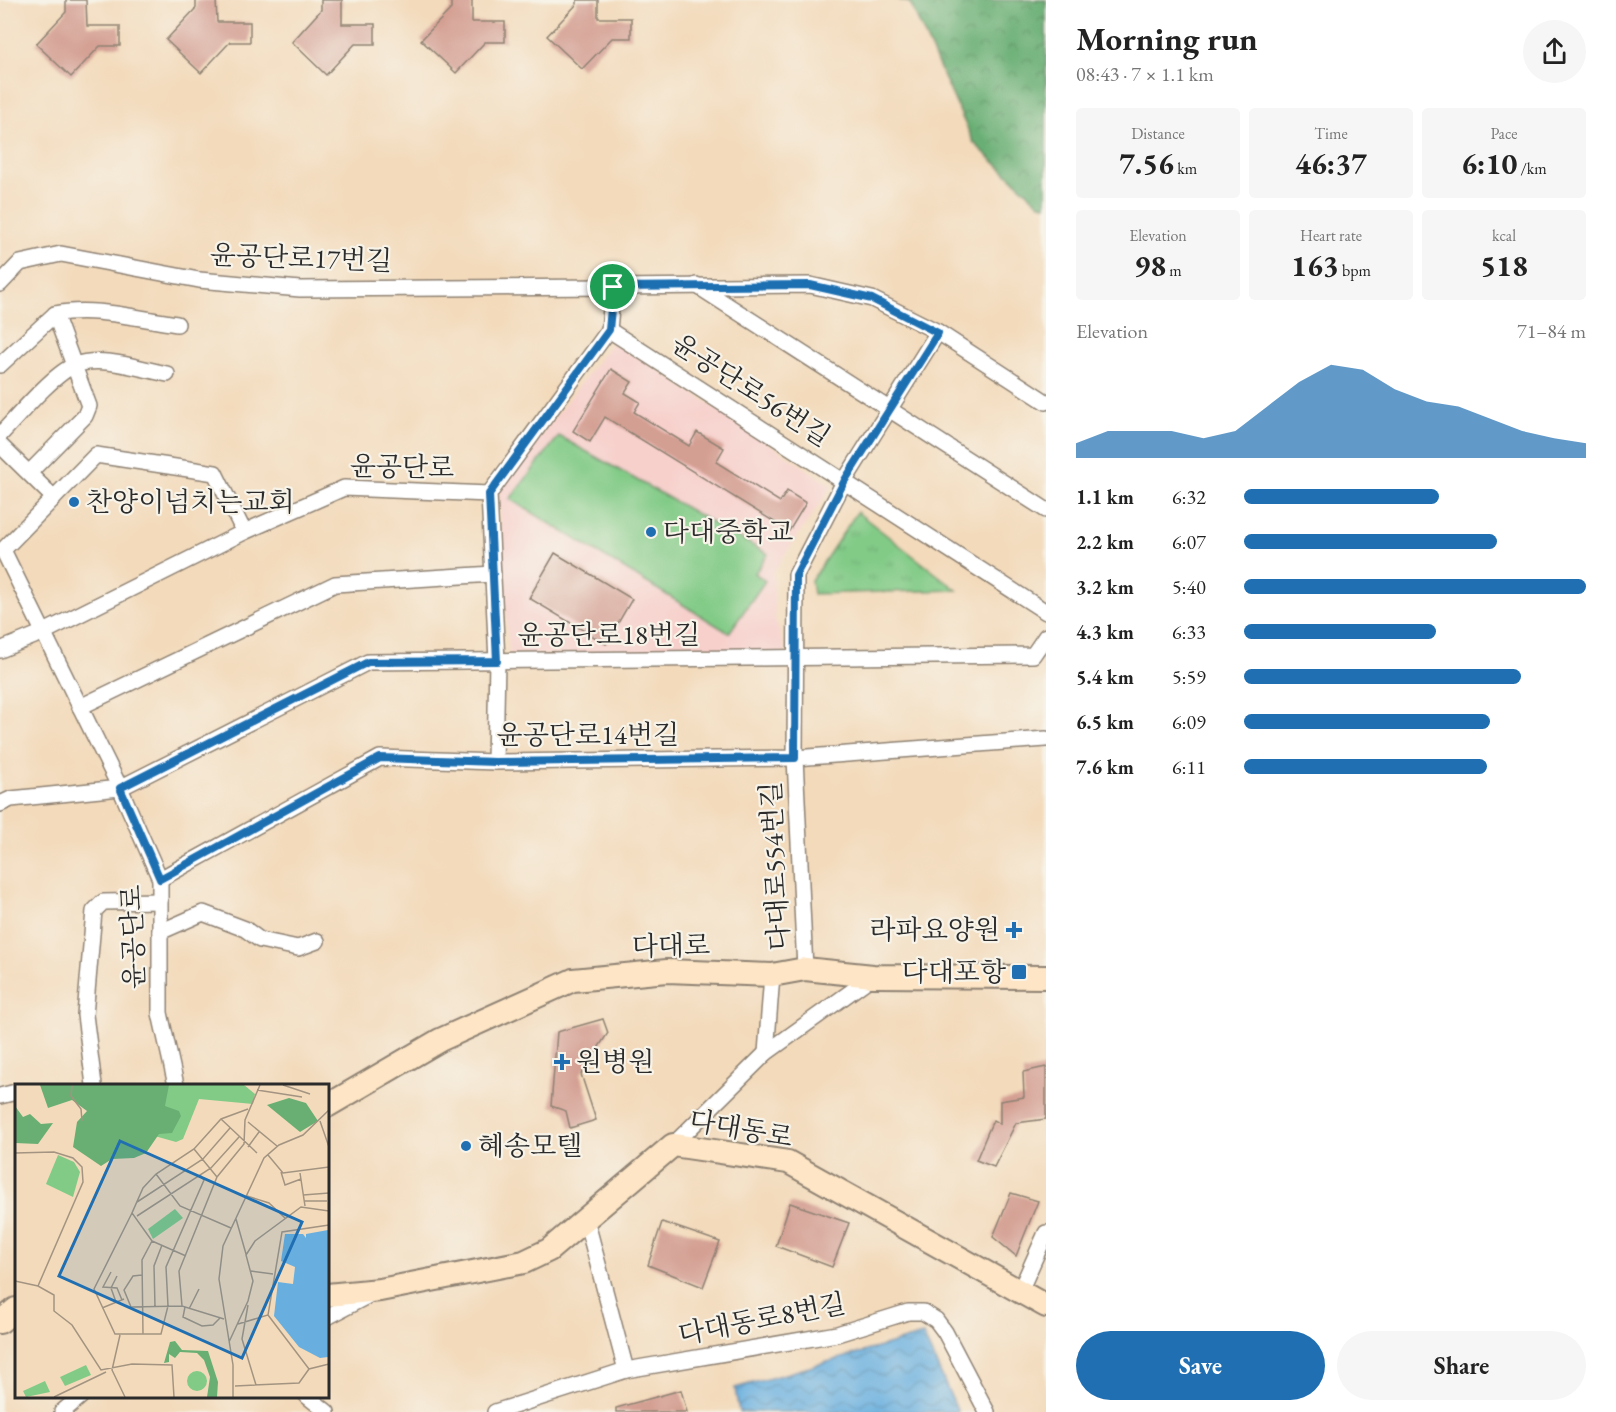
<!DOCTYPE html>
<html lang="en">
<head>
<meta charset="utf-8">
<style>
  :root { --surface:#fff; --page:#f6f6f6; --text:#222; --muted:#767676; --accent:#1f6fb2 }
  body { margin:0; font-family:"EB Garamond","Noto Serif KR",serif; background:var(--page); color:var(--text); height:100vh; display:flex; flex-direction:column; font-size:22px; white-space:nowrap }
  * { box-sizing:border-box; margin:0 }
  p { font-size:20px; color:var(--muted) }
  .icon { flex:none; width:33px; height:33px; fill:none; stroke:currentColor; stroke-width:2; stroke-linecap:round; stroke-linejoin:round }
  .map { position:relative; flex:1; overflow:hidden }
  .panel { display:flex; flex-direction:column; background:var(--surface); width:570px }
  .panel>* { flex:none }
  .pin { position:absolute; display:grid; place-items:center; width:51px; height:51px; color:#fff; margin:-26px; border:3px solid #fff; border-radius:50%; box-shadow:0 2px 6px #0007 }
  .round { display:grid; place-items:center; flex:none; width:63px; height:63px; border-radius:32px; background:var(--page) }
  .headline { display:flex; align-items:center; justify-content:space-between; height:102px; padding:0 30px }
  h1 { font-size:33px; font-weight:700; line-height:45px }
  .figures { display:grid; grid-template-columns:repeat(3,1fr); gap:9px; height:102px; padding:6px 30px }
  .figures div { display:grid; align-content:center; border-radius:6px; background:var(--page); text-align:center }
  .figures b { font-size:30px; font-weight:700 }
  .figures small { font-size:16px; font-weight:400 }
  .figures p { font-size:16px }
  .chart { height:168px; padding:12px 30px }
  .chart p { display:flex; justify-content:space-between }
  .chart svg { width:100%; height:108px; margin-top:6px; fill:var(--accent); opacity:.7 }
  .action { display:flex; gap:12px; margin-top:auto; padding:12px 30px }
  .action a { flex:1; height:69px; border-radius:36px; background:var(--accent); color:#fff; font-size:24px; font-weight:700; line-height:69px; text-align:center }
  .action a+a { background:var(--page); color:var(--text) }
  ul { padding:0 30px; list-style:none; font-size:20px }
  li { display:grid; grid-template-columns:96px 72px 1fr; align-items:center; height:45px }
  li i { height:15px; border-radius:8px; background:var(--accent) }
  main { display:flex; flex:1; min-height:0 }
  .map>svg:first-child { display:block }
  .built { fill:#f7d0cc }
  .grass { fill:url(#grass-tufts); stroke:#567b59; stroke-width:1.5 }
  .forest { fill:url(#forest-crowns); stroke:#4a6d50; stroke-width:1.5 }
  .pitch { fill:#82cb87; stroke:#567b59; stroke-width:1.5 }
  .water { fill:url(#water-waves); stroke:#4a6d85; stroke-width:1.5 }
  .building { fill:#d49f93 }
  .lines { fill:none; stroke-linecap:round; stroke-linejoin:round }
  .street-casing { stroke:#8f8273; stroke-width:18 }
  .secondary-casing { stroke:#8f8273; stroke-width:26 }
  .street { stroke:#fff; stroke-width:15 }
  .secondary { stroke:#fde5c5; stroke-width:22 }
  .route-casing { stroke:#fff; stroke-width:12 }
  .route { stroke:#1f6fb2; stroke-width:8 }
  .poi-dot { fill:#1f6fb2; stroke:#f7f3e8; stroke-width:2 }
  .labels { text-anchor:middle; stroke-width:4.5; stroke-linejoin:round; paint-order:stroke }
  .street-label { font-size:27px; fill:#2b2b2b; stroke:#f7f3e8 }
  .poi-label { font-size:27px; fill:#2b2b2b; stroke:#f7f3e8; text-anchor:start }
  .inset-road { fill:none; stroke:#a39481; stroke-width:1.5 }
  .view { fill:#1f6fb2; fill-opacity:0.15; stroke:#1f6fb2; stroke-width:3 }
  .inset-edge { fill:none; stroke:#2b2b2b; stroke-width:3 }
</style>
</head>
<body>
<main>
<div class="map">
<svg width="1046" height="1412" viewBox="0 0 1046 1412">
  <defs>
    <pattern id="grass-tufts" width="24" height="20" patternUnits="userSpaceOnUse" patternTransform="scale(1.5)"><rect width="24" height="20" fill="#82cb87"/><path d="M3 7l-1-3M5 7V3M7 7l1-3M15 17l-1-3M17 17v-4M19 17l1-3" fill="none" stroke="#70ae75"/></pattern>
    <pattern id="forest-crowns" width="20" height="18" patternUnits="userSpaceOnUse" patternTransform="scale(1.5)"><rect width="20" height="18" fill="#69af74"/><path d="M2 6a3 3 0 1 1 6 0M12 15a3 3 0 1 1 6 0" fill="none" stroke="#578f5f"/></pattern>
    <pattern id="water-waves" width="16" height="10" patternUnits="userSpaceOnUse" patternTransform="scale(1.5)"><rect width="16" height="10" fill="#68afdf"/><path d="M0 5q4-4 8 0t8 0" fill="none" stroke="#568fb5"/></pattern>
  </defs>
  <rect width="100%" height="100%" fill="#f7f3e8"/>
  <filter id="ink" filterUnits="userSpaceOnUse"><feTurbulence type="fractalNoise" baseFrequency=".0167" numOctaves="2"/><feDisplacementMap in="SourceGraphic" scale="12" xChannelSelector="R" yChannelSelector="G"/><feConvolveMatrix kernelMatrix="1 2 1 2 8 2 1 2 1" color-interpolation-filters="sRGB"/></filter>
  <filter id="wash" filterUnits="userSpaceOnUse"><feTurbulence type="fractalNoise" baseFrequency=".008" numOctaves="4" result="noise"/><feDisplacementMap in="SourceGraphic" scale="24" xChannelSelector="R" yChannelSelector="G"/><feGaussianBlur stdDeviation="1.35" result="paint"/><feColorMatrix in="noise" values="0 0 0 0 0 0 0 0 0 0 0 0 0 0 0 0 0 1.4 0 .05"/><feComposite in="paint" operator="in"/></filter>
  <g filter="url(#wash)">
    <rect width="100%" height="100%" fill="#f3dabb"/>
    <path class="built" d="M614,340L832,486L773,572L775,618L786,654L509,655L499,491Z"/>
    <path class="grass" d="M857,512L957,590L813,594L811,581Z"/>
    <path class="forest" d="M899,0H1046V205L1040,204L974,143L910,3Z"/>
    <path class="pitch" d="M559,436L768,554L755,573L765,581L729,633L510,499Z"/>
    <path class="water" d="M923,1335L958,1412H739L735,1388Z"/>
    <g id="blocks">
      <g class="building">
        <path d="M66,0H86L87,26H120V46H100L71,77L36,44L66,12Z"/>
        <path d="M196,0H216L217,22H250V42H230L201,73L166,40L196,8Z"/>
        <path d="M321,0H342V24H375V44H355L326,75L292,42L321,10Z"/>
        <path d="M451,0H472V22H505V42H485L456,73L421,40L451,9Z"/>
        <path d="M577,0H598V18H631V38H612L582,69L547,36L577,4Z"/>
        <path d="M611,369L632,382L625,393L640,402L634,412L689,446L697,432L724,448L716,462L780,502L787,491L806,503L789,531L605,417L590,442L573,431Z"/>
        <path d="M555,553L632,599L606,644L529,598Z"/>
        <path d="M603,1019L608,1033L581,1074L596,1120L570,1128L566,1111L551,1106L557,1032Z"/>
        <path d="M1046,1067V1119L1016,1123L994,1167L976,1160L993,1120L1000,1124V1101L1024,1097L1023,1072Z"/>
        <path d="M1011,1193L1038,1201L1016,1256L993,1237Z"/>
        <path d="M790,1203L849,1223L832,1267L776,1246Z"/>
        <path d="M662,1222L720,1242L703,1287L648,1265Z"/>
        <path d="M681,1390L687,1412H616V1408Z"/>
      </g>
    </g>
  </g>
  <g filter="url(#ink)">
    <use href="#blocks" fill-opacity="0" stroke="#8f8273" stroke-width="1.5"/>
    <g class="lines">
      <g class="street-casing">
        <g id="street">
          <path d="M0,284L20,263L61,254L199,280L300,289L613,287"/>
          <path d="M696,285L1046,510"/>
          <path d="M609,330L1046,612"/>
          <path d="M0,365L55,314"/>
          <path d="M0,435C17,417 54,373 75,365C102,355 140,369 167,374"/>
          <path d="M0,445L54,498"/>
          <path d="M29,473L85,416L89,406L55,314C94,306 138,319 177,324"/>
          <path d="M489,494L609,330L613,287L810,285L872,299L938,332L1046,402"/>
          <path d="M489,494L497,661L495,762"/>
          <path d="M0,650L44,632L244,532L344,488L489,494"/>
          <path d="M80,707L335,584L493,574"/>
          <path d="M0,804L11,799L120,788L368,662L1033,655L1046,636"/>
          <path d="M160,879L380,758L495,762L795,758L1046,739"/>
          <path d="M160,932L203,913L245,929L260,940L298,948L317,941"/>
          <path d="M805,969L795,758L796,575L845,480L938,332"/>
          <path d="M766,1053L772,975"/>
          <path d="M94,1085L85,1015L94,911L103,902L160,901"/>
          <path d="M176,1085L160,1013V879L120,788L3,550L96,455L215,473L244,532"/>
          <path d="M0,1096L16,1092"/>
          <path d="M673,1145L766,1053L873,976"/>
          <path d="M586,1219L626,1370"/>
          <path d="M1020,1291L1046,1233"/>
          <path d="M327,1317L369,1295"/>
          <path d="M307,1396L327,1412"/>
          <path d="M62,1412L81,1396"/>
          <path d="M495,1412L626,1370L837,1334L908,1312H923L936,1320L945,1332L987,1412"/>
        </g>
      </g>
      <g class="secondary-casing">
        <g id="secondary">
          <path d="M327,1106L440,1040L573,980L667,971L772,975L805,969L873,976L1046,977"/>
          <path d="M327,1295L380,1290L524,1262L549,1250L673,1145L788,1162L1046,1306"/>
          <path d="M0,1322L16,1309"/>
        </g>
      </g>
      <use href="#street" class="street"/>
      <use href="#secondary" class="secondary"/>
    </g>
  </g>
  <g class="lines" filter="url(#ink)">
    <g class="route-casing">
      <path id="route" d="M810,285L872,299L938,333L845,480L796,575L795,758L495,762L380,758L160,879L120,788L368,662L497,661L489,494L609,330L613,287Z"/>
    </g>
    <use href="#route" class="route"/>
  </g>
  <g class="poi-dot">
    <circle cx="74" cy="502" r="6"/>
    <circle cx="651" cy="532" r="6"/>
    <path d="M1011 921h6v6h6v6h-6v6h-6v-6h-6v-6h6z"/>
    <rect x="1011" y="964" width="16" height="16" rx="3"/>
    <path d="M559 1053h6v6h6v6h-6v6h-6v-6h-6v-6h6z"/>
    <circle cx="466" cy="1146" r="6"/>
  </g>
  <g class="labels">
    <g class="street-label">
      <text transform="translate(301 258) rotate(2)" y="9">윤공단로17번길</text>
      <text transform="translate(751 390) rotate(33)" y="9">윤공단로56번길</text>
      <text transform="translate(402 467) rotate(1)" y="9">윤공단로</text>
      <text x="609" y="644">윤공단로18번길</text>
      <text x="588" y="744">윤공단로14번길</text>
      <text transform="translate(775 866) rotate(-93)" y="9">다대로554번길</text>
      <text transform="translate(133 937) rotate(-92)" y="9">윤공단로</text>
      <text transform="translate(671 946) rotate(-1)" y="9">다대로</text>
      <text transform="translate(741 1129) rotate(10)" y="9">다대동로</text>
      <text transform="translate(762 1319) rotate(-11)" y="9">다대동로8번길</text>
    </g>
    <g class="poi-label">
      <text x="86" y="511">찬양이넘치는교회</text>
      <text x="663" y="541">다대중학교</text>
      <text x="1000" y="939" text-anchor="end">라파요양원</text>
      <text x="1006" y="981" text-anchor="end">다대포항</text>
      <text x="576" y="1071">원병원</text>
      <text x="478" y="1155">혜송모텔</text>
    </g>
  </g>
  <g transform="translate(15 1084)">
    <rect width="314" height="314" fill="#f3dabb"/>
    <path d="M147,1H229L240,10L238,20L184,15L168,55L161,58L136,51ZM43,71L59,78L65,88L58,113L31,100Z" fill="#82cb87"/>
    <path d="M25,1H154L150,22L164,27L166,32L157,49L144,50L131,69L119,74L97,75L86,82L58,63L62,38L72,27L57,16L33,24ZM274,14L291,19L303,37L285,48L252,21ZM0,22L8,33L15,30L26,40L38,39L23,60L0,59ZM160,257L167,266L193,267L203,298L202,313H192L195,293L189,276L182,269L165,268L160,274L154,270V278L149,279L155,258Z" fill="#69af74"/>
    <path d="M160,125L168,134L138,155L133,145ZM71,281L76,291L50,302L45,293ZM172 297a10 10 0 1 1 20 0a10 10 0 1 1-20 0ZM30,297L35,308L11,313L8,307Z" fill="#82cb87"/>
    <path d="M313,146V273L305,274L284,263L259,232L263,198L278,200L280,183L266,177L270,150H288L291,154V150Z" fill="#68afdf"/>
    <path class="inset-road" d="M57,1L56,12L66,25L67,37M268,1L295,10M242,6L287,13M206,35L242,69M305,37L314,63M233,38L262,62M233,63L244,48M179,65L202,93M0,69L39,68L58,74L67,83L68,98L23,202M253,71L268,89L314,83M266,88L270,101L286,95M285,89L290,122M141,90L165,122L216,144M288,111L314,109M232,112L254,119L270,134M289,117H312M122,118L188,75L215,44M117,129L79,205L100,250H146L153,222L151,183L189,96L185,91M122,132L196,84L224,53M221,135L231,170M137,157L117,129L128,104L141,90L179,65L206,35L233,25M137,157L171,172M236,187L258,190M96,188L88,203L102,204L107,216M127,191L118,192L109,206L116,223L167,222L209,235M0,197L23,202L39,211V227L57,241L86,286L117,280L157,281L159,313M101,218L96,204L102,192M233,221L227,255L241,301M140,222L139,182L147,161M167,222L164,187L202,93L229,60L230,36L245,1M170,223L168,233L187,242L198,241L205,234M87,224L109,215M174,225L184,205M253,231L294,285M223,240L253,231L267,148L314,141M128,250L127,176L137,157M105,251L97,286L110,313M214,258L233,217L238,197L231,171L240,157L286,123L314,127M220,302L284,299L294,285L314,280M39,313L91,288M218,313V281L204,195L208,162L249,74L264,61L288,51L314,26"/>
    <path class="view" d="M105,57L287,138L227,274L44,192Z"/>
    <rect width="314" height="314" class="inset-edge"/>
  </g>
</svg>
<div class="pin" style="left:613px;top:287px;background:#1e9e55"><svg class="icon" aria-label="arrive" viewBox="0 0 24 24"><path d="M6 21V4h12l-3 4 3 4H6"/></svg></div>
</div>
<section class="panel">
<div class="headline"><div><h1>Morning run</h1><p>08:43 · 7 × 1.1 km</p></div><a class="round"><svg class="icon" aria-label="share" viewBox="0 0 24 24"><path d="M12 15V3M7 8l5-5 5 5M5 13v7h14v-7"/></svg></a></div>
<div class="figures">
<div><p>Distance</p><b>7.56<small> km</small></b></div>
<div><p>Time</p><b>46:37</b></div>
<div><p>Pace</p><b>6:10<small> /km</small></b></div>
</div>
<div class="figures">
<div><p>Elevation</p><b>98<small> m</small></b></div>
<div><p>Heart rate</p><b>163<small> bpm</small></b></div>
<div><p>kcal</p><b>518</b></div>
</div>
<div class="chart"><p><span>Elevation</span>71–84 m</p>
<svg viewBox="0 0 160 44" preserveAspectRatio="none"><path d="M0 44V38L10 33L20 33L30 33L40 36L50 33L60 23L70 13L80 6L90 8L100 16L110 21L120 23L130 28L140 33L150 36L160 38V44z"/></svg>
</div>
<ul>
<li><b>1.1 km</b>6:32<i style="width:57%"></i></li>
<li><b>2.2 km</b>6:07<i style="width:74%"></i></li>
<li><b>3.2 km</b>5:40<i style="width:100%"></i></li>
<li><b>4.3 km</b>6:33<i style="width:56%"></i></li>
<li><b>5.4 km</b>5:59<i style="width:81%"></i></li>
<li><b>6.5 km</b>6:09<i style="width:72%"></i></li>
<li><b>7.6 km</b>6:11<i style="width:71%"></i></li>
</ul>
<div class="action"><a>Save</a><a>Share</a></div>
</section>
</main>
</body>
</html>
